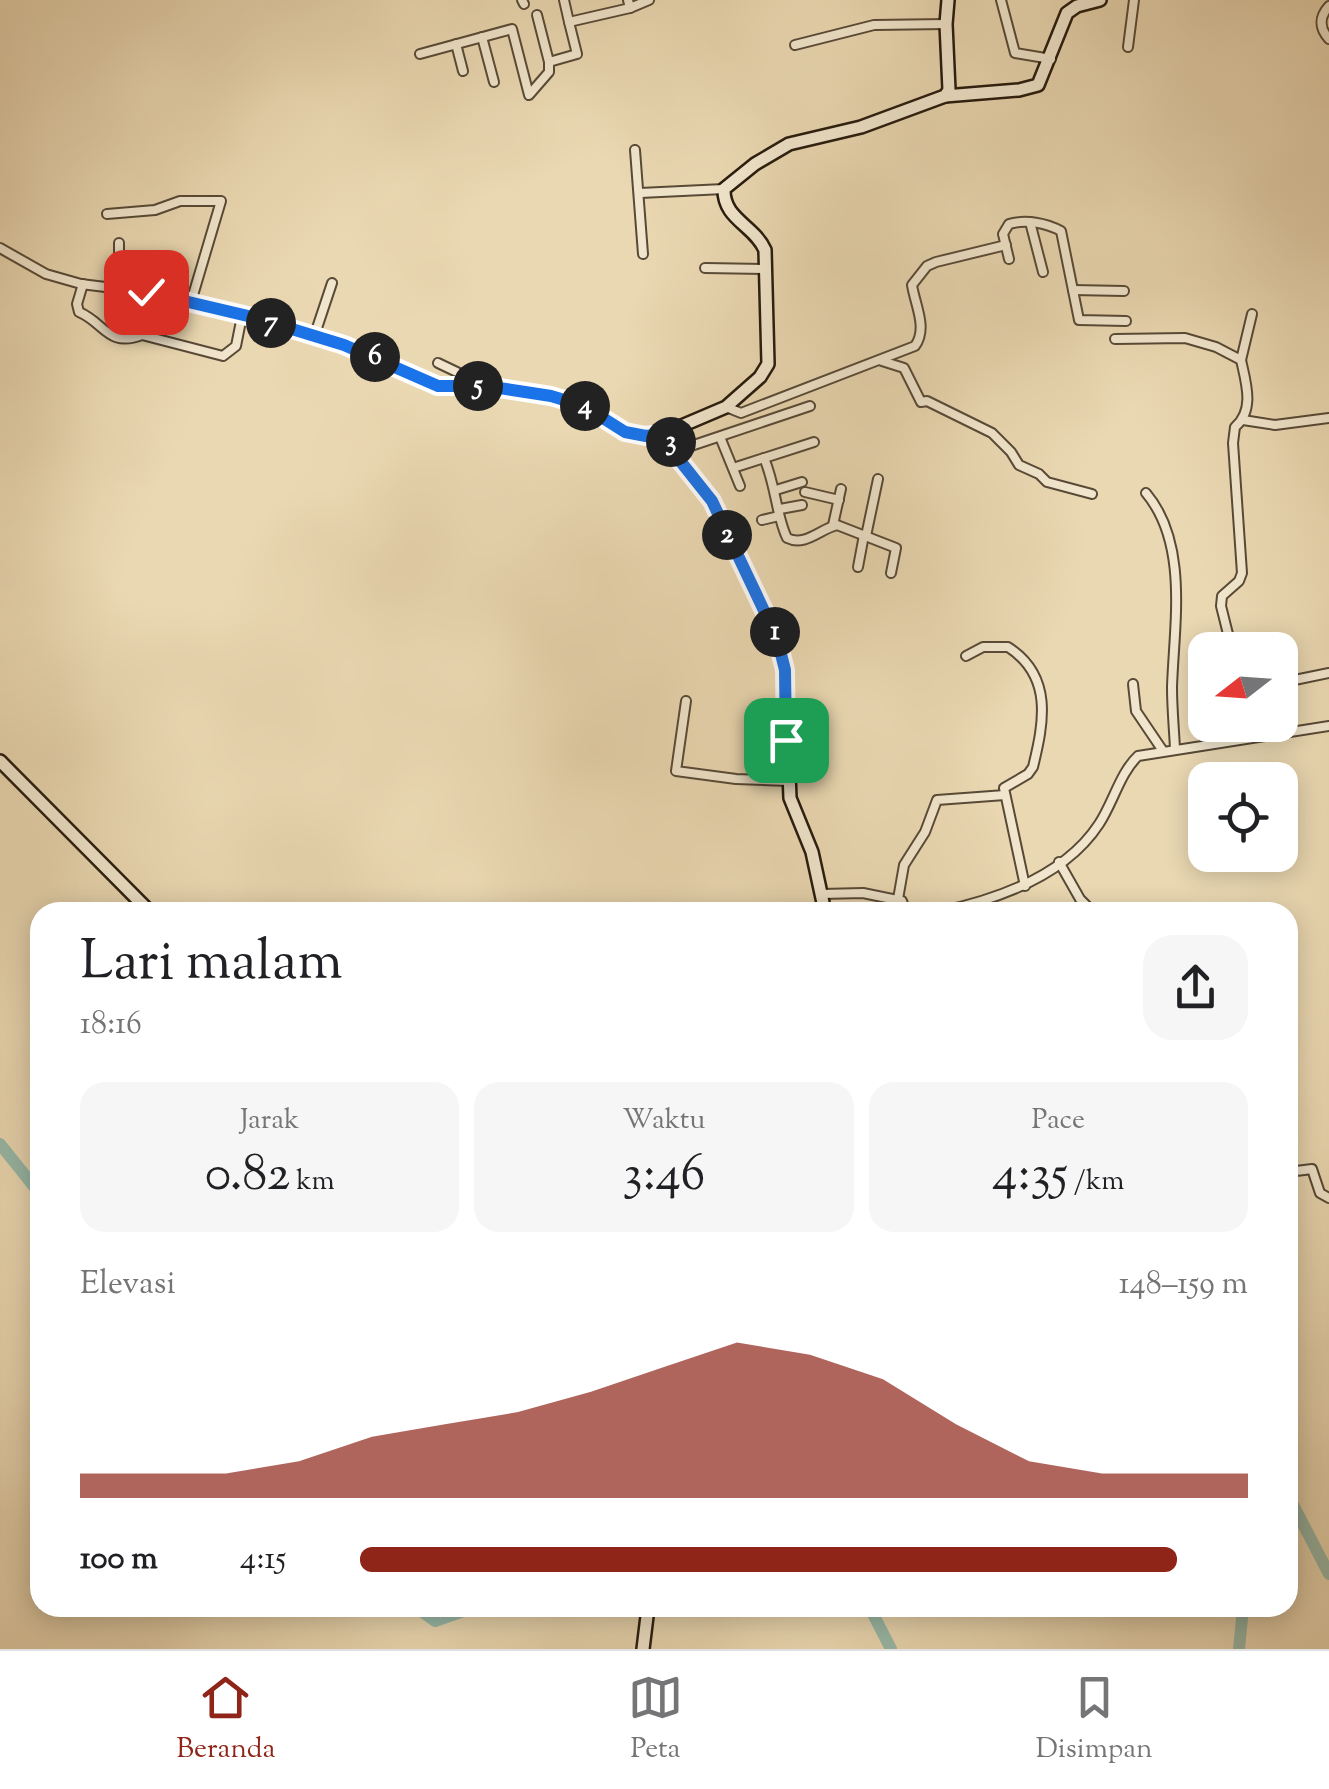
<!DOCTYPE html>
<html lang="id">
<head>
<meta charset="utf-8">
<style>
  :root { --surface:#fff; --page:#f6f6f6; --text:#202124; --muted:#757577; --line:#e0e0e0; --accent:#8f2418 }
  body { margin:0; font-family:"Sorts Mill Goudy",serif; background:var(--page); color:var(--text); height:100vh; display:flex; flex-direction:column; font-size:38px; white-space:nowrap }
  * { box-sizing:border-box; margin:0 }
  p { font-size:32px; color:var(--muted) }
  .icon { flex:none; width:55px; height:55px; fill:none; stroke:currentColor; stroke-width:2; stroke-linecap:round; stroke-linejoin:round }
  .map { position:relative; flex:1; overflow:hidden }
  .panel { position:absolute; left:30px; top:902px; width:1268px; height:715px; display:flex; flex-direction:column; background:var(--surface); border-radius:30px; box-shadow:0 5px 25px #0003 }
  .panel>* { flex:none }
  .needle { width:65px; rotate:253deg }
  .fabs { position:absolute; left:1188px; top:632px; display:grid; gap:20px }
  .fabs a { display:grid; place-items:center; width:110px; height:110px; border-radius:20px; background:var(--surface); box-shadow:0 5px 25px #0003; font-size:50px }
  .pin { position:absolute; display:grid; place-items:center; width:85px; height:85px; color:#fff; margin:-42px; border-radius:20px; box-shadow:0 5px 15px #0006 }
  .km { position:absolute; width:50px; height:50px; margin:-25px; border-radius:50%; background:#222; color:#fff; font-size:28px; line-height:50px; text-align:center }
  .round { display:grid; place-items:center; flex:none; width:105px; height:105px; border-radius:30px; background:var(--page) }
  .head { display:flex; align-items:center; justify-content:space-between; height:170px; padding:0 50px }
  h1 { font-size:55px; font-weight:600; line-height:75px }
  .figures { display:grid; grid-template-columns:repeat(3,1fr); gap:15px; height:170px; padding:10px 50px }
  .figures div { display:grid; align-content:center; border-radius:25px; background:var(--page); text-align:center }
  .figures b { font-size:50px; font-weight:600 }
  .figures small { font-size:28px; font-weight:400 }
  .figures p { font-size:28px }
  .chart { height:280px; padding:20px 50px }
  .chart p { display:flex; justify-content:space-between }
  .chart svg { width:100%; height:180px; margin-top:10px; fill:var(--accent); opacity:.7 }
  ul { padding:0 50px; list-style:none; font-size:32px }
  li { display:grid; grid-template-columns:160px 120px 1fr; align-items:center; height:75px }
  li i { height:25px; border-radius:12px; background:var(--accent) }
  .tab-bar { display:flex; justify-content:space-around; align-items:center; height:140px; border-top:2px solid var(--line); background:var(--surface); font-size:28px; color:var(--muted) }
  .tab-bar a { display:grid; justify-items:center; gap:5px }
  .tab-bar .selected { color:var(--accent) }
  .map>svg:first-child { display:block }
  .lines { fill:none; stroke-linecap:round; stroke-linejoin:round }
  .river { stroke:#98baaa; stroke-width:12 }
  .street-casing { stroke:#584a37; stroke-width:12 }
  .secondary-casing { stroke:#271b0e; stroke-width:16 }
  .street { stroke:#f1e6cd; stroke-width:8 }
  .secondary { stroke:#f1e6cd; stroke-width:11 }
  .route-casing { stroke:#fff; stroke-width:20 }
  .route { stroke:#1a73e8; stroke-width:12 }
</style>
</head>
<body>
<div class="map">
<svg width="1329" height="1649" viewBox="0 0 1329 1649">
  <rect width="100%" height="100%" fill="#ead8b2"/>
  <filter id="stains"><feTurbulence type="fractalNoise" baseFrequency=".002" numOctaves="4"/><feColorMatrix values="0 0 0 0 .2 0 0 0 0 .09 0 0 0 0 .02 0 0 0 .5 -.17"/></filter>
  <radialGradient id="worn" r=".72"><stop offset=".6" stop-color="#630" stop-opacity="0"/><stop offset="1" stop-color="#630" stop-opacity=".3"/></radialGradient>
  <g class="lines">
    <g class="river">
      <path d="M0,1144L40,1194"/>
      <path d="M1288,1495L1329,1574"/>
      <path d="M417,1608L435,1621L472,1608"/>
      <path d="M862,1608L871,1610L891,1649"/>
      <path d="M1239,1649L1243,1608"/>
    </g>
    <g class="street-casing">
      <g id="street">
        <path d="M522,0L524,4"/>
        <path d="M564,0L569,22"/>
        <path d="M628,0L630,8L649,0"/>
        <path d="M1001,0L1015,53L1051,59"/>
        <path d="M1329,6C1319,17 1319,28 1329,39"/>
        <path d="M537,15L549,62"/>
        <path d="M482,37L494,82"/>
        <path d="M456,44L463,71"/>
        <path d="M795,45L874,25L946,24"/>
        <path d="M1128,47L1134,0"/>
        <path d="M420,54L512,29L529,95L549,72V62L577,54L569,22L630,8"/>
        <path d="M635,150L643,254"/>
        <path d="M640,193L724,189"/>
        <path d="M107,214L155,210L180,201H221L191,302"/>
        <path d="M1030,222L1043,272"/>
        <path d="M119,243V288"/>
        <path d="M0,248L46,274L81,284L146,292L256,318L365,352L438,386H486L551,395L584,406L625,432L646,436L674,431"/>
        <path d="M1009,259L1003,234L1009,224C1026,219 1046,223 1061,231L1079,320L1126,321"/>
        <path d="M705,268L766,269"/>
        <path d="M83,284L77,304L79,312C105,323 108,348 142,335L223,356L236,346L242,316"/>
        <path d="M1073,290L1124,291"/>
        <path d="M314,337L332,283"/>
        <path d="M1115,339L1185,338L1216,347L1241,360C1246,383 1255,410 1235,427L1233,443L1242,573L1239,581L1222,596L1221,606L1232,650"/>
        <path d="M1241,360L1252,314"/>
        <path d="M882,361L904,368L921,402L927,401L992,433L1011,452L1019,465L1039,474L1047,482L1092,494"/>
        <path d="M438,363L482,384"/>
        <path d="M726,407L741,413L915,346C928,328 915,305 912,285L927,266L936,262L1006,245"/>
        <path d="M1243,420L1275,425L1329,418"/>
        <path d="M720,437L740,486"/>
        <path d="M673,452L810,406"/>
        <path d="M764,458C776,486 776,515 787,538C805,547 820,529 837,525L896,548L891,573"/>
        <path d="M733,468L814,442"/>
        <path d="M776,490L802,482"/>
        <path d="M805,492L839,500"/>
        <path d="M1146,493C1189,544 1174,625 1172,687C1172,708 1174,728 1175,749"/>
        <path d="M780,509L802,505"/>
        <path d="M762,520L779,516"/>
        <path d="M833,525L841,489"/>
        <path d="M866,536L878,479"/>
        <path d="M858,567L864,535"/>
        <path d="M966,656L983,647H1008C1053,676 1044,722 1033,767L1028,774L1004,788L1025,886"/>
        <path d="M1280,683L1329,673"/>
        <path d="M1133,684L1136,711L1163,751"/>
        <path d="M686,701L676,771L736,779L788,781"/>
        <path d="M1059,862L1080,899L1093,912"/>
        <path d="M822,894L863,893L902,901L906,912"/>
        <path d="M898,899L904,865L925,832L937,800L1005,795"/>
        <path d="M938,912C996,900 1065,876 1099,824C1113,803 1120,773 1138,756L1329,726"/>
        <path d="M1288,1172L1312,1169L1320,1193L1329,1198"/>
      </g>
    </g>
    <g class="secondary-casing">
      <g id="secondary">
        <path d="M945,96L1019,90L1038,85L1067,13L1077,6L1100,0"/>
        <path d="M0,761L150,912"/>
        <path d="M825,912L812,852L790,798L785,670L777,638L712,501L678,459L671,442L679,427L726,407L760,377L768,364L765,250C754,225 723,219 724,189L755,164L789,144L861,127L945,96L949,90L946,24L948,0"/>
        <path d="M643,1649L648,1608"/>
      </g>
    </g>
    <use href="#street" class="street"/>
    <use href="#secondary" class="secondary"/>
  </g>
  <g class="lines">
    <g class="route-casing">
      <path id="route" d="M146,292L256,318L344,345L438,386H486L551,396L584,406L625,432L646,436L674,432L671,442L673,452L712,501L777,638L785,670L786,740"/>
    </g>
    <use href="#route" class="route"/>
  </g>
  <rect width="100%" height="100%" filter="url(#stains)"/>
  <rect width="100%" height="100%" fill="url(#worn)"/>
</svg>
<div class="fabs">
<a><svg class="needle" viewBox="-14 -14 28 28"><path d="M0-13l5 13h-10z" fill="#e53935"/><path d="M0 13l5-13h-10z" fill="#757577"/></svg></a>
<a><svg class="icon" aria-label="locate" viewBox="0 0 24 24"><circle cx="12" cy="12" r="6"/><path d="M12 2v4M12 18v4M2 12h4M18 12h4"/></svg></a>
</div>
<div class="pin" style="left:786px;top:740px;background:#1e9e55"><svg class="icon" aria-label="arrive" viewBox="0 0 24 24"><path d="M6 21V4h12l-3 4 3 4H6"/></svg></div>
<div class="pin" style="left:146px;top:292px;background:#d93025"><svg class="icon" aria-label="check" viewBox="0 0 24 24"><path d="M5 12l5 5 9-10"/></svg></div>
<b class="km" style="left:775px;top:632px">1</b>
<b class="km" style="left:727px;top:535px">2</b>
<b class="km" style="left:671px;top:442px">3</b>
<b class="km" style="left:585px;top:406px">4</b>
<b class="km" style="left:478px;top:386px">5</b>
<b class="km" style="left:375px;top:357px">6</b>
<b class="km" style="left:271px;top:323px">7</b>
<section class="panel">
<div class="head"><div><h1>Lari malam</h1><p>18:16</p></div><a class="round"><svg class="icon" aria-label="share" viewBox="0 0 24 24"><path d="M12 15V3M7 8l5-5 5 5M5 13v7h14v-7"/></svg></a></div>
<div class="figures">
<div><p>Jarak</p><b>0.82<small> km</small></b></div>
<div><p>Waktu</p><b>3:46</b></div>
<div><p>Pace</p><b>4:35<small> /km</small></b></div>
</div>
<div class="chart"><p><span>Elevasi</span>148–159 m</p>
<svg viewBox="0 0 160 44" preserveAspectRatio="none"><path d="M0 44V38L10 38L20 38L30 35L40 29L50 26L60 23L70 18L80 12L90 6L100 9L110 15L120 26L130 35L140 38L150 38L160 38V44z"/></svg>
</div>
<ul>
<li><b>100 m</b>4:15<i style="width:92%"></i></li>
</ul>
</section>
</div>
<nav class="tab-bar">
<a class="selected"><svg class="icon" aria-label="home" viewBox="0 0 24 24"><path d="M3 11l9-7 9 7M6 9v11h12V9"/></svg>Beranda</a>
<a><svg class="icon" aria-label="map" viewBox="0 0 24 24"><path d="M3 6l6-2 6 2 6-2v14l-6 2-6-2-6 2zM9 4v14M15 6v14"/></svg>Peta</a>
<a><svg class="icon" aria-label="saved" viewBox="0 0 24 24"><path d="M7 4h10v16l-5-4-5 4z"/></svg>Disimpan</a>
</nav>
</body>
</html>
